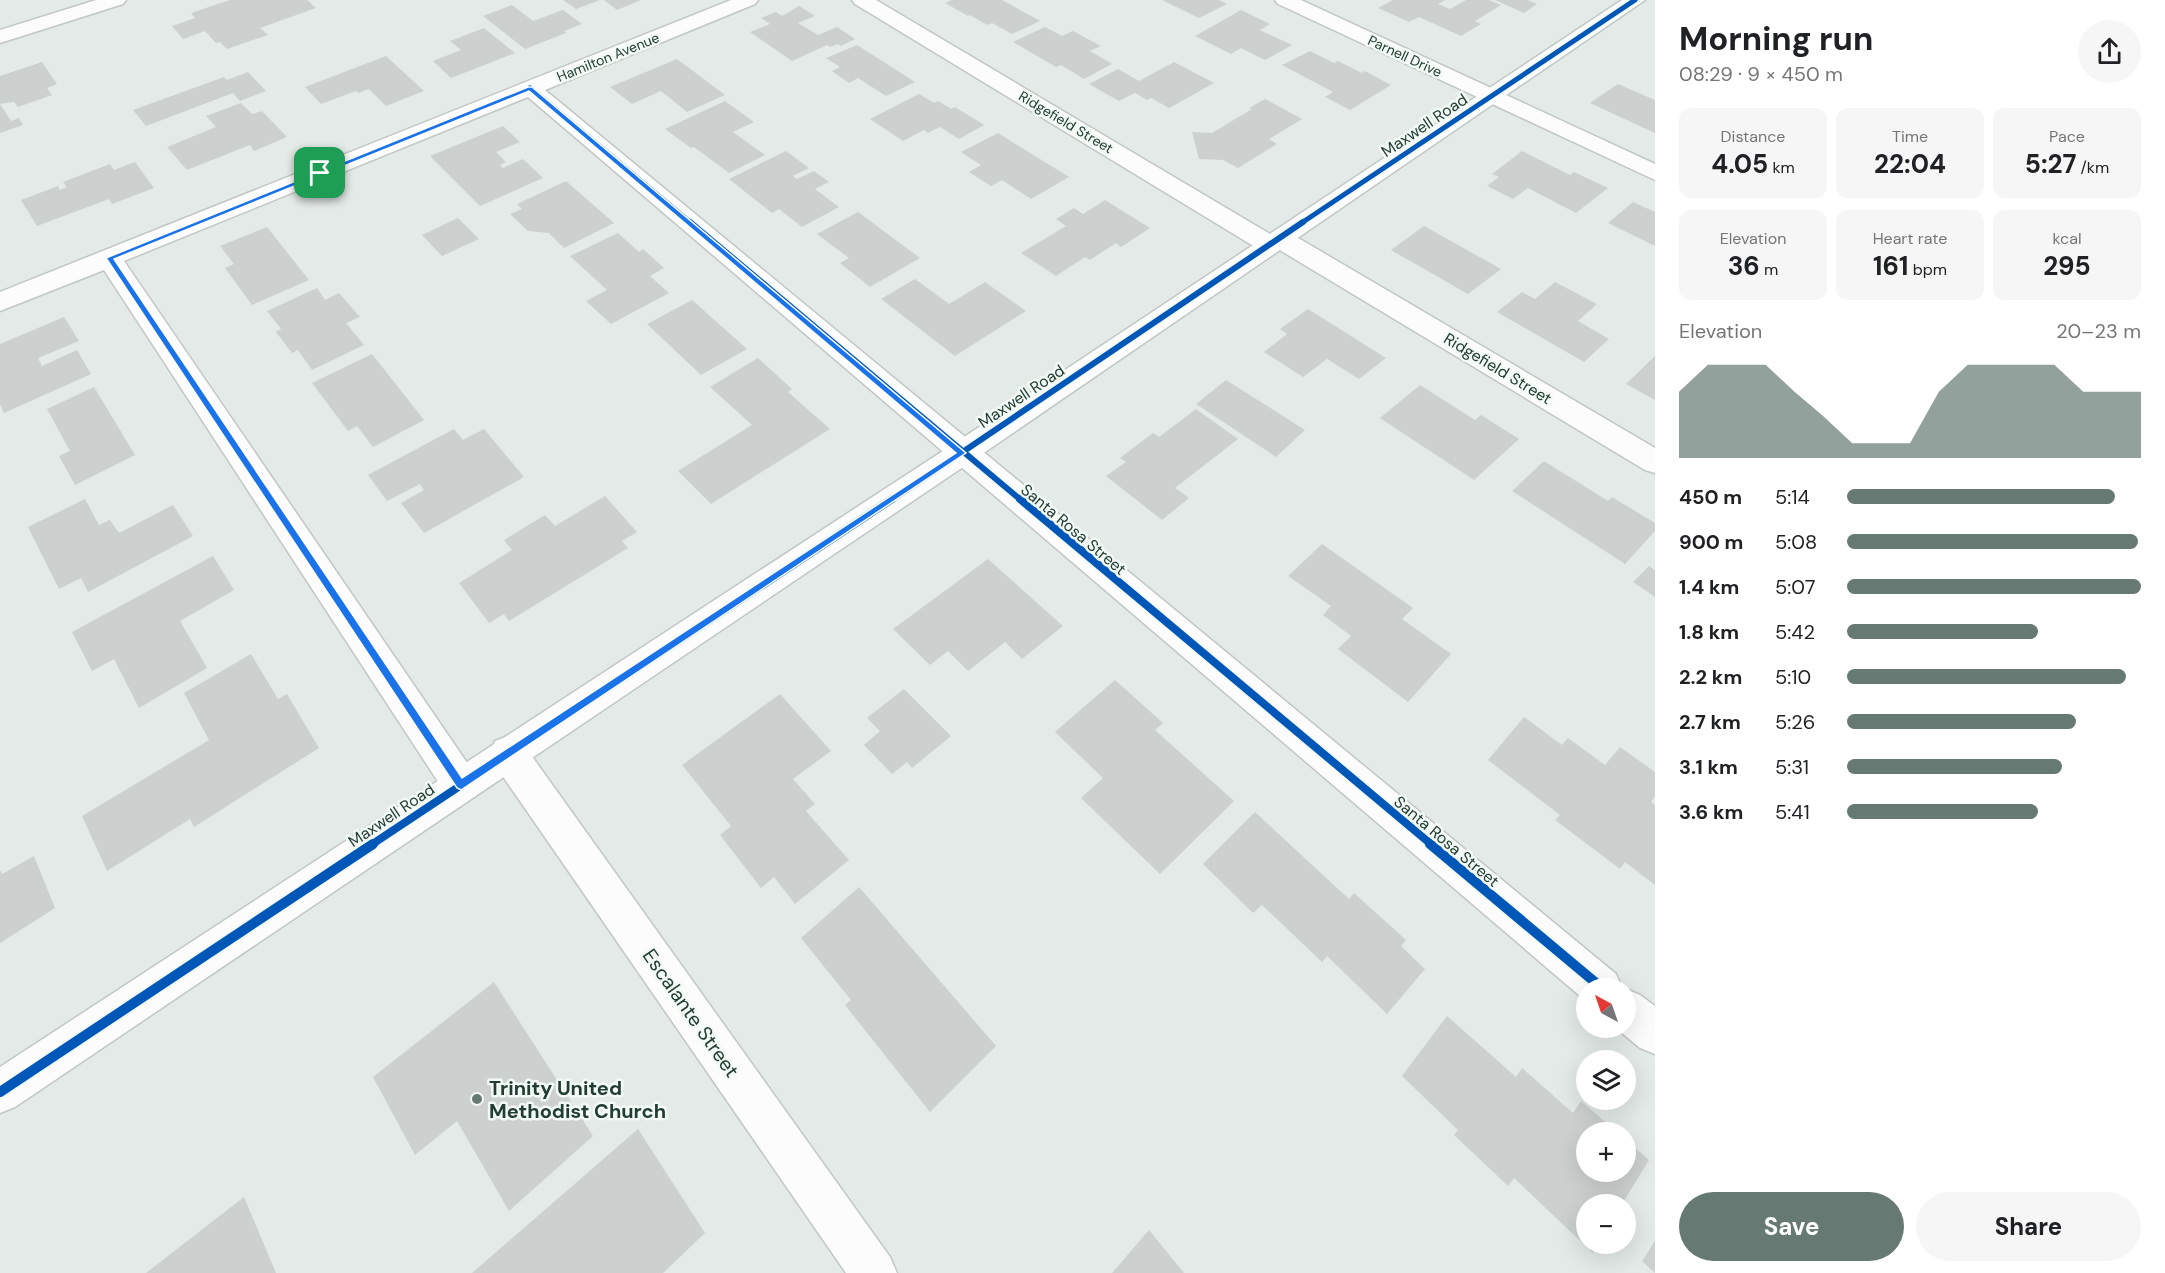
<!DOCTYPE html>
<html lang="en">
<head>
<meta charset="utf-8">
<style>
  :root { --surface:#fff; --page:#f6f6f6; --text:#202124; --muted:#757577; --accent:#667a73 }
  body { margin:0; font-family:"DM Sans",sans-serif; background:var(--page); color:var(--text); height:100vh; display:flex; flex-direction:column; font-size:22px; white-space:nowrap }
  * { box-sizing:border-box; margin:0 }
  p { font-size:20px; color:var(--muted) }
  .icon { flex:none; width:33px; height:33px; fill:none; stroke:currentColor; stroke-width:2; stroke-linecap:round; stroke-linejoin:round }
  .map { position:relative; flex:1; overflow:hidden }
  .side { display:flex; flex-direction:column; background:var(--surface); width:510px }
  .side>* { flex:none }
  .needle { width:39px; rotate:320deg }
  .fabs { position:absolute; left:1576px; top:978px; display:grid; gap:12px }
  .fabs a { display:grid; place-items:center; width:60px; height:60px; border-radius:50%; background:var(--surface); box-shadow:0 6px 24px #0002; font-size:30px }
  .pin { position:absolute; display:grid; place-items:center; width:51px; height:51px; color:#fff; margin:-26px; border-radius:12px; box-shadow:0 3px 9px #0006 }
  .round { display:grid; place-items:center; flex:none; width:63px; height:63px; border-radius:32px; background:var(--page) }
  .headline { display:flex; align-items:center; justify-content:space-between; height:102px; padding:0 24px }
  h1 { font-size:33px; font-weight:700; line-height:45px }
  .figures { display:grid; grid-template-columns:repeat(3,1fr); gap:9px; height:102px; padding:6px 24px }
  .figures div { display:grid; align-content:center; border-radius:12px; background:var(--page); text-align:center }
  .figures b { font-size:26px; font-weight:700 }
  .figures small { font-size:16px; font-weight:400 }
  .figures p { font-size:16px }
  .chart { height:168px; padding:12px 24px }
  .chart p { display:flex; justify-content:space-between }
  .chart svg { width:100%; height:108px; margin-top:6px; fill:var(--accent); opacity:.7 }
  .action { display:flex; gap:12px; margin-top:auto; padding:12px 24px }
  .action a { flex:1; height:69px; border-radius:36px; background:var(--accent); color:#fff; font-size:24px; font-weight:700; line-height:69px; text-align:center }
  .action a+a { background:var(--page); color:var(--text) }
  ul { padding:0 24px; list-style:none; font-size:20px }
  li { display:grid; grid-template-columns:96px 72px 1fr; align-items:center; height:45px }
  li i { height:15px; border-radius:8px; background:var(--accent) }
  main { display:flex; flex:1; min-height:0 }
  .map>svg:first-child { display:block }
  .building { fill:#ccd1cf }
  .lines { fill:none; stroke-linecap:round; stroke-linejoin:round }
  .street-casing { stroke:#c1c7c4; stroke-width:3 }
  .secondary-casing { stroke:#c0c8c4; stroke-width:3 }
  .street { fill:#fbfcfb; fill-rule:evenodd }
  .secondary { fill:#fbfcfb; fill-rule:evenodd }
  .cycleway-far3-casing { stroke:#f3f9f5; stroke-width:8 }
  .cycleway-far2-casing { stroke:#f3f9f5; stroke-width:9 }
  .cycleway-far1-casing { stroke:#f3f9f5; stroke-width:11 }
  .cycleway-casing { stroke:#f3f9f5; stroke-width:14 }
  .cycleway-far3 { stroke:#0057b8; stroke-width:5 }
  .cycleway-far2 { stroke:#0057b8; stroke-width:6 }
  .cycleway-far1 { stroke:#0057b8; stroke-width:8 }
  .cycleway { stroke:#0057b8; stroke-width:10 }
  .route { fill:#1a73e8; stroke:#fff; stroke-width:1.5; fill-rule:evenodd }
  .poi-dot { fill:#667a73; stroke:#f3f9f5; stroke-width:2 }
  .labels { text-anchor:middle; stroke-width:5; stroke-linejoin:round; paint-order:stroke }
  .far-street-label { font-size:14px; fill:#223d34; stroke:#f3f9f5 }
  .street-label { font-size:16px; fill:#223d34; stroke:#f3f9f5 }
  .near-street-label { font-size:20px; fill:#223d34; stroke:#f3f9f5 }
  .near-poi-label { font-size:20px; font-weight:bold; fill:#223d34; stroke:#f3f9f5; text-anchor:start }
</style>
</head>
<body>
<main>
<div class="map">
<svg width="1655" height="1273" viewBox="0 0 1655 1273">
  <rect width="100%" height="100%" fill="#e4eae7"/>
  <g class="building">
    <path d="M230,0H307L316,8L260,28L268,35L227,49L220,42L216,43L205,31L183,39L172,26L195,18L191,13Z"/>
    <path d="M563,0H600L576,9Z"/>
    <path d="M604,0H641L617,10Z"/>
    <path d="M952,0H1002L1040,21L1012,34L992,23L987,25L970,15L968,16L945,3Z"/>
    <path d="M1162,0H1219L1227,4L1199,18Z"/>
    <path d="M1393,0H1445L1438,4L1450,9L1466,0H1489L1501,5L1475,21L1481,24L1461,36L1419,17L1409,22L1378,8Z"/>
    <path d="M1495,0H1528L1537,4L1524,13Z"/>
    <path d="M512,5L533,21L563,10L582,24L564,31L566,33L525,49L483,16Z"/>
    <path d="M799,6L815,16L798,23L818,35L837,27L855,39L841,46L838,44L830,47L827,45L792,61L750,32L770,24L761,18L776,12L782,16Z"/>
    <path d="M1241,10L1270,24L1260,30L1292,45L1265,60L1241,48L1231,54L1195,36Z"/>
    <path d="M1045,27L1062,36L1073,31L1101,46L1090,51L1112,64L1084,79L1061,65L1056,67L1013,42Z"/>
    <path d="M484,28L515,53L451,78L433,61L461,50L450,41Z"/>
    <path d="M857,45L915,82L886,96L858,78L849,83L832,71L840,67L826,58Z"/>
    <path d="M1310,51L1334,63L1338,61L1362,73L1365,71L1391,85L1350,110L1325,97L1333,92L1282,65Z"/>
    <path d="M386,56L424,91L386,106L369,89L358,93L356,91L321,104L305,87Z"/>
    <path d="M677,59L725,95L687,112L661,91L632,104L610,87Z"/>
    <path d="M42,62L57,84L47,88L52,95L18,107L14,102L0,104V76Z"/>
    <path d="M1174,62L1214,83L1169,108L1151,98L1147,100L1135,93L1119,101L1089,84L1118,69L1139,81Z"/>
    <path d="M248,72L266,91L240,101L233,93L146,126L133,110L224,77L227,80Z"/>
    <path d="M1618,84L1655,100V133L1590,103Z"/>
    <path d="M919,94L934,103L938,101L951,109L955,107L984,125L959,139L940,127L928,133L924,130L903,141L870,119Z"/>
    <path d="M1265,99L1302,119L1269,139L1277,144L1238,168L1223,160L1199,159L1192,132L1212,133L1252,109L1249,108Z"/>
    <path d="M725,101L754,122L733,132L765,155L729,173L694,147L691,148L665,129Z"/>
    <path d="M241,103L252,114L262,111L287,137L254,151L250,145L187,170L167,147L216,127L206,116Z"/>
    <path d="M0,104L11,121L19,118L23,125L0,133Z"/>
    <path d="M503,126L520,142L496,152L506,162L500,165L503,168L523,159L543,178L480,206L430,156Z"/>
    <path d="M998,133L1069,177L1031,199L1002,180L991,186L969,172L981,165L961,152Z"/>
    <path d="M786,151L809,168L793,176L797,179L814,171L829,182L815,189L839,207L802,227L779,209L772,213L729,179Z"/>
    <path d="M1522,151L1570,175L1574,172L1608,188L1576,213L1528,188L1513,199L1487,186L1499,177L1492,174Z"/>
    <path d="M135,162L154,188L112,204L109,199L37,226L21,200L58,186L60,190L67,187L63,182L110,164L114,170Z"/>
    <path d="M566,181L614,223L564,248L549,233L528,231L510,214L522,209L517,204Z"/>
    <path d="M1105,200L1150,228L1121,247L1116,243L1090,260L1085,257L1056,276L1021,253L1066,226L1056,219L1074,208L1083,214Z"/>
    <path d="M1633,202L1655,212V246L1608,223Z"/>
    <path d="M858,212L920,258L870,287L840,263L849,258L817,234Z"/>
    <path d="M458,218L479,239L442,256L422,235Z"/>
    <path d="M1424,226L1501,269L1468,294L1391,250Z"/>
    <path d="M267,227L309,280L252,305L225,268L234,264L220,246Z"/>
    <path d="M618,233L639,252L643,249L664,268L650,276L669,293L611,324L586,301L607,290L570,256Z"/>
    <path d="M915,279L949,304L985,282L1026,311L955,356L881,299Z"/>
    <path d="M1555,282L1597,304L1578,321L1609,339L1584,362L1497,312L1522,292L1535,299Z"/>
    <path d="M317,288L325,300L339,293L360,317L346,323L364,345L312,370L298,350L292,353L276,332L281,329L267,311Z"/>
    <path d="M692,300L747,349L701,375L647,324Z"/>
    <path d="M1308,309L1386,358L1359,379L1327,359L1303,377L1264,352L1287,334L1280,329Z"/>
    <path d="M64,317L79,341L38,358L42,366L77,350L91,374L4,413L0,404V344Z"/>
    <path d="M372,354L424,420L373,447L357,426L348,431L312,383Z"/>
    <path d="M1655,356V400L1626,384Z"/>
    <path d="M758,358L792,389L788,392L830,429L711,504L678,471L752,425L710,387Z"/>
    <path d="M1226,380L1305,430L1276,457L1196,404Z"/>
    <path d="M1420,385L1475,420L1481,415L1519,439L1474,480L1380,418Z"/>
    <path d="M94,387L135,455L75,485L59,456L70,451L47,409Z"/>
    <path d="M1196,409L1238,439L1175,488L1189,498L1162,520L1106,476L1126,462L1120,458L1153,433L1159,437Z"/>
    <path d="M454,429L463,440L484,429L524,477L424,533L401,503L424,490L420,484L387,501L368,475Z"/>
    <path d="M1544,461L1608,501L1612,497L1655,523V531L1625,564L1512,491Z"/>
    <path d="M605,496L637,532L622,541L628,548L509,621L504,614L489,623L459,583L512,550L504,540L545,515L555,526Z"/>
    <path d="M85,499L99,525L110,520L119,533L173,505L193,536L88,592L81,578L59,589L28,527Z"/>
    <path d="M1322,544L1413,608L1402,619L1451,654L1408,702L1338,649L1351,636L1323,615L1331,606L1288,576Z"/>
    <path d="M213,556L234,590L180,621L207,668L139,708L114,659L92,671L72,632Z"/>
    <path d="M988,559L1063,626L1022,659L1005,642L968,671L948,651L930,665L893,629Z"/>
    <path d="M1649,566L1655,570V597L1633,582Z"/>
    <path d="M251,654L278,699L287,694L319,748L194,827L190,819L107,871L82,816L209,740L184,693Z"/>
    <path d="M1115,680L1163,723L1155,730L1234,801L1160,874L1081,798L1103,778L1055,732Z"/>
    <path d="M904,689L951,736L912,768L907,762L892,774L864,745L880,731L867,718Z"/>
    <path d="M780,694L831,751L793,779L815,804L806,811L849,860L795,904L774,877L761,888L720,835L731,826L682,765Z"/>
    <path d="M1524,717L1562,745L1568,738L1605,765L1620,747L1655,772V797L1651,802L1655,805V885L1625,862L1620,869L1555,820L1560,815L1488,760Z"/>
    <path d="M1255,812L1349,899L1354,893L1406,940L1401,946L1425,969L1387,1014L1327,956L1322,962L1262,905L1253,913L1203,864Z"/>
    <path d="M34,856L55,908L0,943V870L2,874Z"/>
    <path d="M859,887L996,1046L930,1112L845,1005L851,1000L801,938Z"/>
    <path d="M494,982L593,1136L509,1211L457,1121L415,1155L373,1077Z"/>
    <path d="M1447,1016L1516,1077L1522,1068L1573,1113L1581,1101L1617,1132H1587V1172H1626V1140L1649,1160L1622,1204H1587V1244H1599L1593,1253L1514,1178L1508,1186L1454,1135L1458,1130L1402,1076Z"/>
    <path d="M638,1129L705,1233L663,1273H472Z"/>
    <path d="M244,1197L276,1273H146Z"/>
    <path d="M1149,1230L1184,1273H1112Z"/>
    <path d="M1655,1241V1273L1642,1261Z"/>
  </g>
  <g class="lines">
    <g class="street-casing">
      <g id="street">
        <path d="M96,0H126L123,4L0,43V30Z"/>
        <path d="M731,0H758L755,4L545,90L1616,974L1622,988H1587V1002L528,97L124,261L474,773L479,785L474,797L461,802L448,797L104,270L0,311V292Z"/>
        <path d="M852,0H876L1270,234L1279,230L1288,232L1655,448V473L1645,470L1278,249L1269,252L1260,250L855,4Z"/>
        <path d="M1275,0H1301L1655,164V180L1278,4Z"/>
        <path d="M508,736L521,741L890,1257L897,1273H846L495,765L490,753L495,741Z"/>
        <path d="M1626,989L1640,995L1655,1006V1054L1640,1048L1616,1028H1626Z"/>
      </g>
    </g>
    <g class="secondary-casing">
      <path id="secondary" d="M1622,0H1645L972,461L15,1107L0,1113V1067L952,445Z"/>
    </g>
    <use href="#street" class="street"/>
    <use href="#secondary" class="secondary"/>
    <g class="cycleway-far3-casing">
      <g id="cycleway-far3">
        <path d="M530,88L692,224"/>
        <path d="M1300,224L1635,0"/>
      </g>
    </g>
    <g class="cycleway-far2-casing">
      <g id="cycleway-far2">
        <path d="M690,222L1022,501"/>
        <path d="M890,501L1303,222"/>
      </g>
    </g>
    <g class="cycleway-far1-casing">
      <g id="cycleway-far1">
        <path d="M1020,499L1432,845"/>
        <path d="M371,845L892,499"/>
      </g>
    </g>
    <g class="cycleway-casing">
      <g id="cycleway">
        <path d="M1430,844L1602,988"/>
        <path d="M0,1092L373,844"/>
      </g>
    </g>
    <use href="#cycleway-far3" class="cycleway-far3"/>
    <use href="#cycleway-far2" class="cycleway-far2"/>
    <use href="#cycleway-far1" class="cycleway-far1"/>
    <use href="#cycleway" class="cycleway"/>
  </g>
  <path class="route" d="M528,87H532L966,453L461,790L457,788L106,258ZM529,91L956,453L462,778L114,259Z"/>
  <circle class="poi-dot" cx="477" cy="1099" r="6"/>
  <g class="labels">
    <g class="far-street-label">
      <text transform="translate(1405 56) rotate(25)" y="5">Parnell Drive</text>
      <text transform="translate(608 57) rotate(-22)" y="5">Hamilton Avenue</text>
      <text transform="translate(1066 122) rotate(31)" y="5">Ridgefield Street</text>
    </g>
    <g class="street-label">
      <text transform="translate(1424 125) rotate(-34)" y="6">Maxwell Road</text>
      <text transform="translate(1498 368) rotate(31)" y="6">Ridgefield Street</text>
      <text transform="translate(1021 396) rotate(-34)" y="6">Maxwell Road</text>
      <text transform="translate(1074 529) rotate(40)" y="6">Santa Rosa Street</text>
      <text transform="translate(391 815) rotate(-34)" y="6">Maxwell Road</text>
      <text transform="translate(1447 841) rotate(40)" y="6">Santa Rosa Street</text>
    </g>
    <g class="near-street-label">
      <text transform="translate(691 1013) rotate(55)" y="7">Escalante Street</text>
    </g>
    <g class="near-poi-label">
      <text x="489" y="1095">Trinity United<tspan x="489" dy="23">Methodist Church</tspan></text>
    </g>
  </g>
</svg>
<div class="fabs">
<a><svg class="needle" viewBox="-14 -14 28 28"><path d="M0-13l5 13h-10z" fill="#e53935"/><path d="M0 13l5-13h-10z" fill="#757577"/></svg></a>
<a><svg class="icon" aria-label="layers" viewBox="0 0 24 24"><path d="M12 4l9 5-9 5-9-5zM3 14l9 5 9-5"/></svg></a>
<a>+</a>
<a>−</a>
</div>
<div class="pin" style="left:320px;top:173px;background:#1e9e55"><svg class="icon" aria-label="arrive" viewBox="0 0 24 24"><path d="M6 21V4h12l-3 4 3 4H6"/></svg></div>
</div>
<section class="side">
<div class="headline"><div><h1>Morning run</h1><p>08:29 · 9 × 450 m</p></div><a class="round"><svg class="icon" aria-label="share" viewBox="0 0 24 24"><path d="M12 15V3M7 8l5-5 5 5M5 13v7h14v-7"/></svg></a></div>
<div class="figures">
<div><p>Distance</p><b>4.05<small> km</small></b></div>
<div><p>Time</p><b>22:04</b></div>
<div><p>Pace</p><b>5:27<small> /km</small></b></div>
</div>
<div class="figures">
<div><p>Elevation</p><b>36<small> m</small></b></div>
<div><p>Heart rate</p><b>161<small> bpm</small></b></div>
<div><p>kcal</p><b>295</b></div>
</div>
<div class="chart"><p><span>Elevation</span>20–23 m</p>
<svg viewBox="0 0 160 44" preserveAspectRatio="none"><path d="M0 44V17L10 6L20 6L30 6L40 17L50 27L60 38L70 38L80 38L90 17L100 6L110 6L120 6L130 6L140 17L150 17L160 17V44z"/></svg>
</div>
<ul>
<li><b>450 m</b>5:14<i style="width:91%"></i></li>
<li><b>900 m</b>5:08<i style="width:99%"></i></li>
<li><b>1.4 km</b>5:07<i style="width:100%"></i></li>
<li><b>1.8 km</b>5:42<i style="width:65%"></i></li>
<li><b>2.2 km</b>5:10<i style="width:95%"></i></li>
<li><b>2.7 km</b>5:26<i style="width:78%"></i></li>
<li><b>3.1 km</b>5:31<i style="width:73%"></i></li>
<li><b>3.6 km</b>5:41<i style="width:65%"></i></li>
</ul>
<div class="action"><a>Save</a><a>Share</a></div>
</section>
</main>
</body>
</html>
